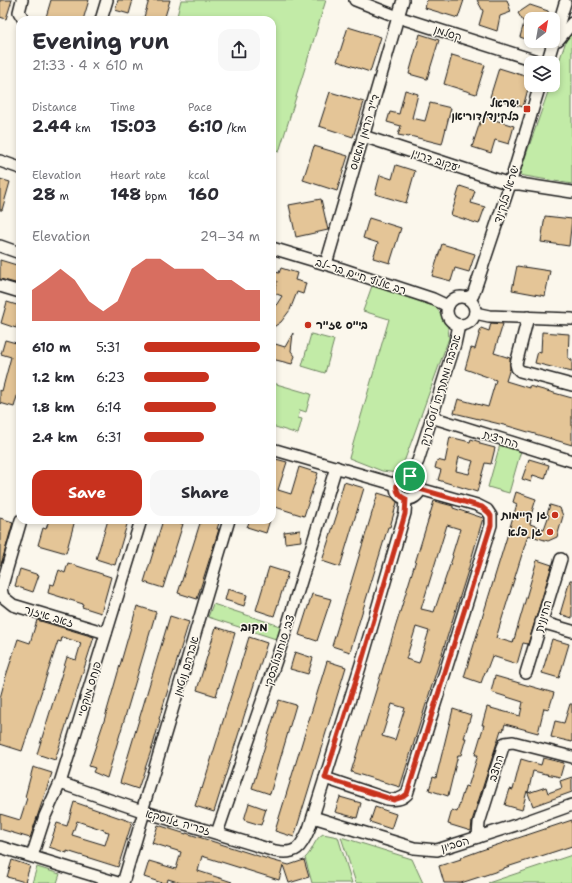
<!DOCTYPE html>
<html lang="en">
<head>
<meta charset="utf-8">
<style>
  :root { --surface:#fff; --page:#f7f7f7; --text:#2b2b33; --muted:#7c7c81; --accent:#c8321e }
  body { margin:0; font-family:"Shantell Sans","Playpen Sans Hebrew",sans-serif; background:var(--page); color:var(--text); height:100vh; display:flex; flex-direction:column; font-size:15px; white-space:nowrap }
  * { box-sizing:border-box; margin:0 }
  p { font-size:13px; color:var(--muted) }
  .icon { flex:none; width:22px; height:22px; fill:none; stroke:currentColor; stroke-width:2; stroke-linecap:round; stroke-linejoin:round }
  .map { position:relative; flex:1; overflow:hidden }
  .sheet { position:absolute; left:16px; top:16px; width:260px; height:508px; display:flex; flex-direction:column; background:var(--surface); border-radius:12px; box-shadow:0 2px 6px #0003 }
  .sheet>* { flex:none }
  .needle { width:26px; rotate:31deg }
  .controls { position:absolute; left:524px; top:12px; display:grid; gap:8px }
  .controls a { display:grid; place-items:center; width:36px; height:36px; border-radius:8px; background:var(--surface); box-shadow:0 2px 6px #0003; font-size:20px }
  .pin { position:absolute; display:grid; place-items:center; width:34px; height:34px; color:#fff; margin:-17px; border:2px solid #fff; border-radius:50%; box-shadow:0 1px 4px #0007 }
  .round { display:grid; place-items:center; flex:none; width:42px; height:42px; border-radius:12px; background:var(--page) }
  .overview { display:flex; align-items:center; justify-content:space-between; height:68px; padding:0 16px }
  h1 { font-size:22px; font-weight:700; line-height:30px }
  .metrics { display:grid; grid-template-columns:repeat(3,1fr); gap:6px; height:68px; padding:4px 16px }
  .metrics div { display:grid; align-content:center }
  .metrics b { font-size:17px; font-weight:700 }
  .metrics small { font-size:11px; font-weight:400 }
  .metrics p { font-size:11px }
  .chart { height:112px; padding:8px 16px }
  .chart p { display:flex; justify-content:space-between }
  .chart svg { width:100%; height:72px; margin-top:4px; fill:var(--accent); opacity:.7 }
  .primary-button { display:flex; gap:8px; margin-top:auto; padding:8px 16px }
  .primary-button a { flex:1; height:46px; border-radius:12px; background:var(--accent); color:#fff; font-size:16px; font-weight:700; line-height:46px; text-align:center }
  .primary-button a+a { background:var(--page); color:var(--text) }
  ul { padding:0 16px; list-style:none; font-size:13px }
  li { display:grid; grid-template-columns:64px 48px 1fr; align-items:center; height:30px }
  li i { height:10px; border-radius:5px; background:var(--accent) }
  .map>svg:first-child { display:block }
  .green { fill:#c2eba7; stroke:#6f8462 }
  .building { fill:#e4c597; stroke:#1c1c1c; fill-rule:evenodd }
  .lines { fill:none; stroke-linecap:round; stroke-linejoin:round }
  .minor-casing { stroke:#1c1c1c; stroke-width:14 }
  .minor { stroke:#fbf7ec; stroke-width:11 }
  .route-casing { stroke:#fff; stroke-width:8 }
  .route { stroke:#c8321e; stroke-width:5 }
  .poi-dot { fill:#c8321e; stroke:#fbf7ec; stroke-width:1.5 }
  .labels { text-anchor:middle; stroke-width:3; stroke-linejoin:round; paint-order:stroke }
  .street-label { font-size:11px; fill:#1c1c1c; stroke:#fbf7ec }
  .poi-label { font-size:11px; font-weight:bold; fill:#1c1c1c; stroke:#fbf7ec; text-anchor:end }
  .neighbourhood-label { font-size:12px; font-weight:bold; fill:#1c1c1c; stroke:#fbf7ec }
</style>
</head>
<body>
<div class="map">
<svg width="572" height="883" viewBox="0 0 572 883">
  <rect width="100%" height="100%" fill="#fbf7ec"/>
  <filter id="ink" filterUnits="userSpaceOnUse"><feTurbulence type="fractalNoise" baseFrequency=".025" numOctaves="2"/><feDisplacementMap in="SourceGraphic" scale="8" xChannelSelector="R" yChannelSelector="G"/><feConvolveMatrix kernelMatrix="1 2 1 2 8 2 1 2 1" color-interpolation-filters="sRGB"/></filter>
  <g filter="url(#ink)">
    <g class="green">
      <path d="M181,0H326L279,152L272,150V20H176Z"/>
      <path d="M572,34V184L519,175L548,92L551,85H553V79L567,38Z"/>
      <path d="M373,283L436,307L444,319L448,328L449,338L404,462V466L397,473L382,471L349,458L389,319L363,311Z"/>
      <path d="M311,334L334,340L325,373L302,366Z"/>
      <path d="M273,383L311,394L306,412L300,410L298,418L302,419L298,434L272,426Z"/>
      <path d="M501,441L522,447L509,493L488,487Z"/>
      <path d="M213,604L283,627L279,640L208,617Z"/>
      <path d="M323,834L338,837L352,883H312L305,858C313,851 314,839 323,834Z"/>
      <path d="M341,837L412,859L423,883H356Z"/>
      <path d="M572,855V883H488Z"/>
      <path d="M37,867L60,874L57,883H32Z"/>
    </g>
    <g class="building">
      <path d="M0,0H12L6,19L0,17Z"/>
      <path d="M51,0H89L83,20H55L46,17Z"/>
      <path d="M118,0H133L129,14L115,10Z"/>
      <path d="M149,0H170L164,20H153L144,17Z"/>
      <path d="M427,0H464L458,18L425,8Z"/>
      <path d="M477,0H507L511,12L500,16L497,31L479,25L483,11Z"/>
      <path d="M530,5L548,11L550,19H531V41L520,37L524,23L518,13Z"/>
      <path d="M348,27L381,37L370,72L337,61Z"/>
      <path d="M420,34L439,40L427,79L409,74Z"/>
      <path d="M452,55L485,65L476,94L444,84Z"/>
      <path d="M499,68L531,78L523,107L490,97Z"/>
      <path d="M405,90L418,94L412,118L425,121L430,103L451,108L442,144L410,136L409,137L398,135L401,126L387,122L390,112L399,114Z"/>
      <path d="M330,92L364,102L353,137L319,126Z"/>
      <path d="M482,116L514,126L509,144L495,140L491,153L472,147Z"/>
      <path d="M314,146L348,156L337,191L303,180Z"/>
      <path d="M396,165L415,171L406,203L375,194L380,175L392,179Z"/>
      <path d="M0,179L10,182L2,210H0Z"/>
      <path d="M460,186L475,191L471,203L485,207L479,224L451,215Z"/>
      <path d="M321,199L328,230L296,237L289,205Z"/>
      <path d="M545,216L572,219L569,246L541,242Z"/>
      <path d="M369,218L401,228L390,263L373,258L378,243L363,238Z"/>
      <path d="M442,244L475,254L469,272L455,268L451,281L432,276Z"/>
      <path d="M0,260L20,266L19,284L0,279Z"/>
      <path d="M517,266L550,271L545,296L512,290Z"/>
      <path d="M281,268L297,273L295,280L306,283L303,294L297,292L290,310L281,322L272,328V309L277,304L282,296L274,293L277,281L272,280V275L273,271L279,273Z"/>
      <path d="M7,302L20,306V316L16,328L1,323Z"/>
      <path d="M491,323L503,324L494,353L510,358V368L506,381L529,388V386L572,398V445L508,426L454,413L458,399L488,407L496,380L465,369L471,348L475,349L481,328L489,331Z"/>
      <path d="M542,332L569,334L568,358L572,360V372L535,363L538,351L541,352Z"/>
      <path d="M293,333L291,351L295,356L292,364L272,359V343L285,347Z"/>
      <path d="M5,340L20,344V386L14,407L0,403V390L2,391L11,357L1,354Z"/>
      <path d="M450,437L470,442L471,439L480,442V444L495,448L491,464L485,463L477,492L438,480L441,470L435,468L437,460L445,462ZM459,457L473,461L469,474L456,471Z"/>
      <path d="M272,458L287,462L278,490L291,494L299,467L318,473L304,516L272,506Z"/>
      <path d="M529,459L549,465L545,479L533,475L531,482L522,479Z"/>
      <path d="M344,482L364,488L340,567L322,561L338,511L336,510Z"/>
      <path d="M516,492L536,499L531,515L532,516L530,524L544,529L549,515L547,514L550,505L560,508L563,516L557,537L548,541L528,535L496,638L513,643L537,560L552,565L528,644L523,643L517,664L492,656L486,672H485L481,683L464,677L517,504L513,502Z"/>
      <path d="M378,493L398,499L390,527H388L378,560L350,652L332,646Z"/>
      <path d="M434,501L453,506V508L483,518L467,574L400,787L351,772ZM447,525L460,529L452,555L453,556L434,612L421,609ZM416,627L429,631L419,663L406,659ZM392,704L405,708L395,740L382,736Z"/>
      <path d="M0,518L13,522L1,565H0Z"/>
      <path d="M49,520H75L66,553L38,545L43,528L46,529Z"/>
      <path d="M108,520H123L128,521L115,565L96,559Z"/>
      <path d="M163,520H170L183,524L163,588L144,582Z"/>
      <path d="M201,520H220L217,529H219L197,599L178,593Z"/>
      <path d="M250,520H270L266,533L247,527Z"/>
      <path d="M300,530L301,541L285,543L284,532Z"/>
      <path d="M68,563L111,577L101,613L82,607L83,604L48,593L50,584L54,585L59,570L65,573Z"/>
      <path d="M269,567L288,573L274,616L256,610Z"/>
      <path d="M20,569L39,575L33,592L15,586Z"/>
      <path d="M570,580H572V618L560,614Z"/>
      <path d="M228,589L247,595L244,606L225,600Z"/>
      <path d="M312,594L331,599L317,641L299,635Z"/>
      <path d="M137,606L156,612L107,778L93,772L95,768L89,766L104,721Z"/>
      <path d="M170,616L189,622L159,719L160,720L153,745L138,789L120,783Z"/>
      <path d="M37,620L94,637L55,760L37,754L67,657L76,660L81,643L62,637L61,642L58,641L22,751L0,744V698L6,676L18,639L30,643Z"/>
      <path d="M216,627L235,633L216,696L197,690Z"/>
      <path d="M249,637L267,643L214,812L195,806L201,788L202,789Z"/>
      <path d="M552,639L569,644L559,678L542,673Z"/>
      <path d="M295,652L313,658L308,674L290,669Z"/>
      <path d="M327,661L346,667L294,837L275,831Z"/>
      <path d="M495,676L554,693L549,709L544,708L538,733L505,724L503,731L501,730L472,821L471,831L448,824L452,810L457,812L465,786L468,787L478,755H475L484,725H482L487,707L520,716L523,702L491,692Z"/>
      <path d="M279,700L296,705L270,794L252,788Z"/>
      <path d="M570,704H572V742L551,737L555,721L564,723Z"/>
      <path d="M453,709L471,715L464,738H466L461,755H458L448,796L429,790L433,777L436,778Z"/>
      <path d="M543,758L564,763L560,777L533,771L528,793L527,791L522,810L505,805L510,789L513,790L521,759L541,765Z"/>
      <path d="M33,767L52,773L30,838L0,829V814L20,820L27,798L25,797Z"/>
      <path d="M572,777V792L533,806L528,793L546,787L548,793L562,788L560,781Z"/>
      <path d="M340,797L361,803L357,818L335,812Z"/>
      <path d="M74,802L132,822L118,867L67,851V853L49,847L57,823L67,826ZM77,821L104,830V831L109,832L105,845L72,835Z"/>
      <path d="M249,803L266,809L261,825L244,820Z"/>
      <path d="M375,807L396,814L391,829L370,822Z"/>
      <path d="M572,820V846L504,868V869L461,883H444L439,866L461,859L460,858L482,850Z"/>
      <path d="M158,825L186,834V833L271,860L289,865L304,860L309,877L289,883L283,865L279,880L202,856L198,871L232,882L231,883H181L168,879L167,883H162L144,877L149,861L176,869L181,852L152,843Z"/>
      <path d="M12,860L30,866L25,882L7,877Z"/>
    </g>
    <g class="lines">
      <g class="minor-casing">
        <g id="minor">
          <path d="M22,0L19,12L24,20"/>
          <path d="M355,0L398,17L543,63"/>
          <path d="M101,20L107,0"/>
          <path d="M558,40L572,23"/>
          <path d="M547,63L565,3"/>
          <path d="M363,136L510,184H520L572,192"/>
          <path d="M0,161L20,168"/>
          <path d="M0,246L20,253"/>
          <path d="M272,248L342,269L433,299L448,306"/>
          <path d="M326,264L403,0"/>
          <path d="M0,286L20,292"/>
          <circle cx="461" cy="311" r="14"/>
          <path d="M466,298L473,295L510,184L540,85"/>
          <path d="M475,313L489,316L572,319"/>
          <path d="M528,317L516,364L517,368L520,371L572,385"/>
          <path d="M431,417L572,461"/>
          <path d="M272,449L397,485"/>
          <circle cx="408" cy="487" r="12"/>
          <path d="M410,476L418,461L455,344L459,325"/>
          <path d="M21,520L1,589L3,597L13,605L106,633"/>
          <path d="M541,622L572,631"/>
          <path d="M526,673L561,559"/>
          <path d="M325,778L387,799C395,800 401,800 407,794L491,525V516L487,510L477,505L420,489"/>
          <path d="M60,783L142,811L275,851C296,855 301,848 309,829L361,664L405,513L406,499"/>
          <path d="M142,811L229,520"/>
          <path d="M313,817L414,848L437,850L519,824L572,805"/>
          <path d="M217,833L283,640L336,467"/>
          <path d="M478,837L479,823L503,747L505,743L513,742L572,757"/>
          <path d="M0,847L118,883"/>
          <path d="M32,856L45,816L60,783L141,520"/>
          <path d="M123,883L144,812"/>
        </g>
      </g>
      <use href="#minor" class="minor"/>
    </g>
  </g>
  <g class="lines" filter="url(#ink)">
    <g class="route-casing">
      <path id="route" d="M406,476C414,476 419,480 420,489L482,507L489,513L491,516V525L407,794L403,797L394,800L325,778L361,664L405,514L406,499C394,494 393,480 406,476Z"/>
    </g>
    <use href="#route" class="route"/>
  </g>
  <g class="poi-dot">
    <rect x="523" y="105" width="8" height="8" rx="2"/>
    <circle cx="308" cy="325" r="4"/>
    <circle cx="555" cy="515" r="4"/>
    <circle cx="550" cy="532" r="4"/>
  </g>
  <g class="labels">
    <g class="street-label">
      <text transform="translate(448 33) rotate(18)" y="4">קסלמן</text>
      <text transform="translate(364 132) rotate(-73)" y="4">ד"ר הרמן מאאס</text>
      <text transform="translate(436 160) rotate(18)" y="4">יעקוב דרוין</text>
      <text transform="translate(506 194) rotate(-72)" y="4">ישראל בלקינד</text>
      <text transform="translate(361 276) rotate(18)" y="4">רב אלוף חיים בר-לב</text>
      <text transform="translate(440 390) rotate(-73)" y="4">אביבה ומתתיהו לוסטרניק</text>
      <text transform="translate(501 439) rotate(17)" y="4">החרצית</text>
      <text transform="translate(49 616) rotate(17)" y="4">זאב איזנר</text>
      <text transform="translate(543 616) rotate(-73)" y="4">החיננית</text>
      <text transform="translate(279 651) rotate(-72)" y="4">צבי סוחובולבסקי</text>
      <text transform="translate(186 666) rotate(-73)" y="4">אברהם נוטמן</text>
      <text transform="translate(89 689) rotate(-73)" y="4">פנחס מוקסיי</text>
      <text transform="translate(496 768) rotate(-73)" y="4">החצב</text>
      <text transform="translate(178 822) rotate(16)" y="4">זכריה גלוסקא</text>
      <text transform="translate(455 844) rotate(-16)" y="4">הסביון</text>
    </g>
    <g class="poi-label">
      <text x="519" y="107">ישראל<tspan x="519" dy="13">בלקינד/דוריאן</tspan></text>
      <text x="316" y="329" text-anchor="start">בי"ס שז"ר</text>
      <text x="547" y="519">גן קיימות</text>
      <text x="542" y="536">גן פלא</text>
    </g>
    <g class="neighbourhood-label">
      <text x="254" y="631">מקוב</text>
    </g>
  </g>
</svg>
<div class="controls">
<a><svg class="needle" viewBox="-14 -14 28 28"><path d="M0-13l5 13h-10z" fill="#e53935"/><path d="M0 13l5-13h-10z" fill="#7c7c81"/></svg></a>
<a><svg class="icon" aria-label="layers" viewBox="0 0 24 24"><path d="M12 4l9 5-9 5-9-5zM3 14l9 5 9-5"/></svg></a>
</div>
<div class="pin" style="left:410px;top:476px;background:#1e9e55"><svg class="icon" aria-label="arrive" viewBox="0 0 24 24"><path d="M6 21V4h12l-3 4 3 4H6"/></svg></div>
<section class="sheet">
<div class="overview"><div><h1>Evening run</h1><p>21:33 · 4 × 610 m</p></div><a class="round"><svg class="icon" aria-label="share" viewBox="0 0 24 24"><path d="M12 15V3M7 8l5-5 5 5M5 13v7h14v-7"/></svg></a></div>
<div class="metrics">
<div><p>Distance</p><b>2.44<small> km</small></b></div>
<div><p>Time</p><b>15:03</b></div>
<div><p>Pace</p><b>6:10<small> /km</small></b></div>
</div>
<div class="metrics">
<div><p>Elevation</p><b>28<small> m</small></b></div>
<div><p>Heart rate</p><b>148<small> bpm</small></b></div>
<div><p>kcal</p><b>160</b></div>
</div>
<div class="chart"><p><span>Elevation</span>29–34 m</p>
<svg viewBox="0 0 160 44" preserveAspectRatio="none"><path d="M0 44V25L10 19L20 12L30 19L40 32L50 38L60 32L70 12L80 6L90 6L100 12L110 12L120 12L130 19L140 19L150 25L160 25V44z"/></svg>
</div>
<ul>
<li><b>610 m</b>5:31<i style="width:100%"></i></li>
<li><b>1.2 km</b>6:23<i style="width:56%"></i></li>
<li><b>1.8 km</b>6:14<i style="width:62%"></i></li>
<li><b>2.4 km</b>6:31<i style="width:52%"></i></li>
</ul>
<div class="primary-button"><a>Save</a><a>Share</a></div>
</section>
</div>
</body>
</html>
